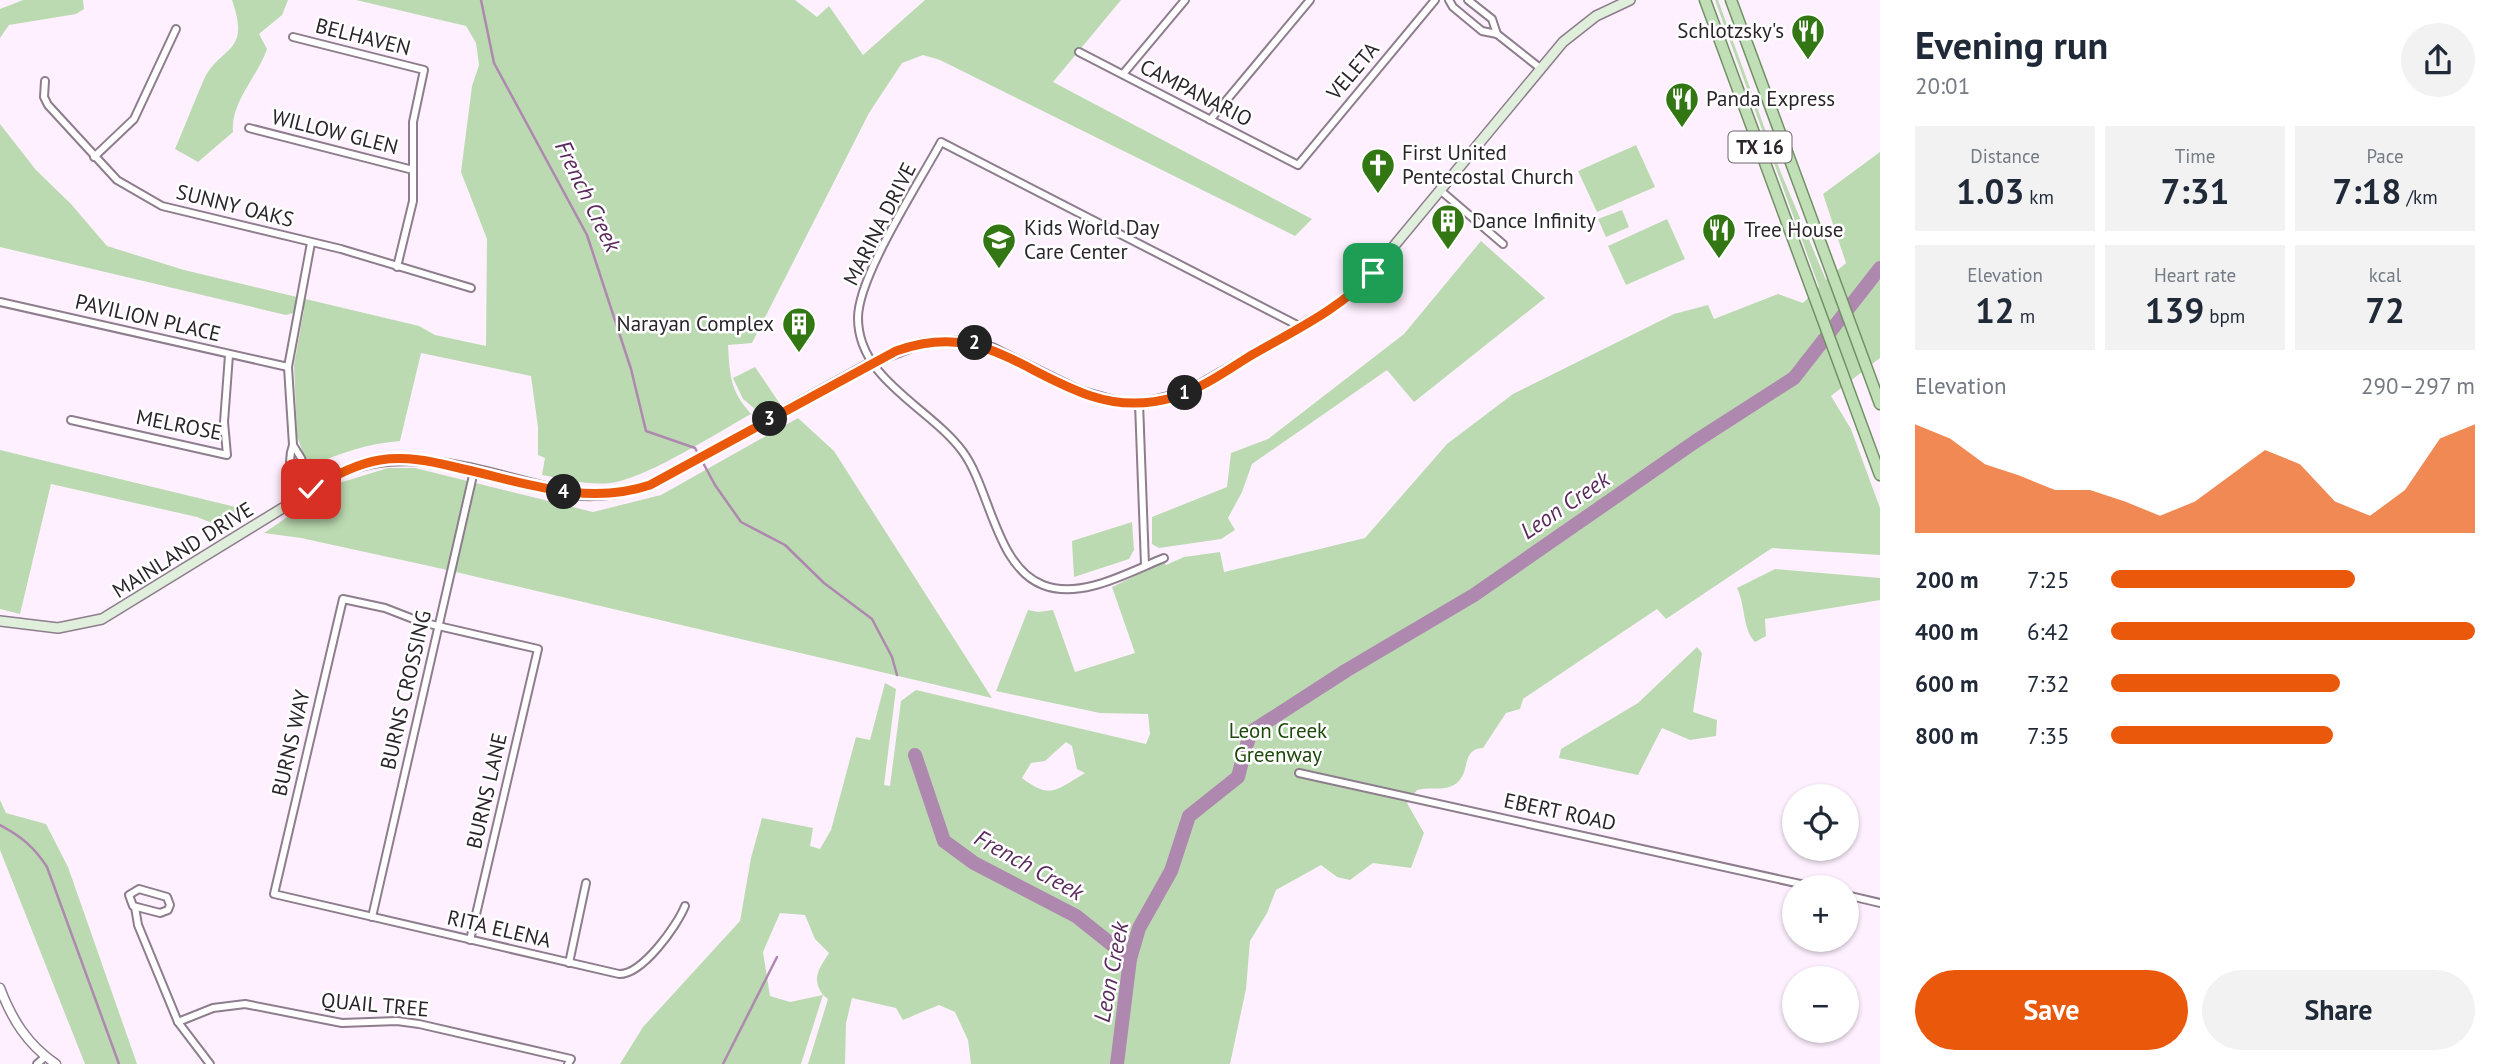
<!DOCTYPE html>
<html lang="en">
<head>
<meta charset="utf-8">
<style>
  :root { --surface:#fff; --page:#f2f2f3; --text:#1f2937; --muted:#747a83; --accent:#ea580c }
  body { margin:0; font-family:"PT Sans",sans-serif; background:var(--page); color:var(--text); height:100vh; display:flex; flex-direction:column; font-size:26px; white-space:nowrap }
  * { box-sizing:border-box; margin:0 }
  p { font-size:23px; color:var(--muted) }
  .icon { flex:none; width:38px; height:38px; fill:none; stroke:currentColor; stroke-width:2; stroke-linecap:round; stroke-linejoin:round }
  .map { position:relative; flex:1; overflow:hidden }
  .details { display:flex; flex-direction:column; background:var(--surface); width:630px }
  .details>* { flex:none }
  .tools { position:absolute; left:1782px; top:784px; display:grid; gap:14px }
  .tools a { display:grid; place-items:center; width:77px; height:77px; border-radius:50%; background:var(--surface); box-shadow:0 2px 5px #0004; font-size:35px }
  .pin { position:absolute; display:grid; place-items:center; width:60px; height:60px; color:#fff; margin:-30px; border-radius:14px; box-shadow:0 4px 10px #0006 }
  .km { position:absolute; width:35px; height:35px; margin:-18px; border-radius:50%; background:#222; color:#fff; font-size:19px; line-height:35px; text-align:center }
  .round { display:grid; place-items:center; flex:none; width:74px; height:74px; border-radius:37px; background:var(--page) }
  .summary { display:flex; align-items:center; justify-content:space-between; height:119px; padding:0 35px }
  h1 { font-size:38px; font-weight:700; line-height:52px }
  .stats { display:grid; grid-template-columns:repeat(3,1fr); gap:10px; height:119px; padding:7px 35px }
  .stats div { display:grid; align-content:center; border-radius:0px; background:var(--page); text-align:center }
  .stats b { font-size:35px; font-weight:700 }
  .stats small { font-size:19px; font-weight:400 }
  .stats p { font-size:19px }
  .chart { height:196px; padding:14px 35px }
  .chart p { display:flex; justify-content:space-between }
  .chart svg { width:100%; height:126px; margin-top:7px; fill:var(--accent); opacity:.7 }
  .primary-button { display:flex; gap:14px; margin-top:auto; padding:14px 35px }
  .primary-button a { flex:1; height:80px; border-radius:42px; background:var(--accent); color:#fff; font-size:28px; font-weight:700; line-height:80px; text-align:center }
  .primary-button a+a { background:var(--page); color:var(--text) }
  ul { padding:0 35px; list-style:none; font-size:23px }
  li { display:grid; grid-template-columns:112px 84px 1fr; align-items:center; height:52px }
  li i { height:18px; border-radius:9px; background:var(--accent) }
  main { display:flex; flex:1; min-height:0 }
  .map>svg:first-child { display:block }
  .green { fill:#bbdab1; fill-rule:evenodd }
  .lines { fill:none; stroke-linecap:round; stroke-linejoin:round }
  .stream { stroke:#af88af; stroke-width:2.5 }
  .river { stroke:#af88af; stroke-width:14 }
  .minor-casing { stroke:#8d7d8d; stroke-width:10 }
  .tertiary-casing { stroke:#8d7d8d; stroke-width:11 }
  .secondary-casing { stroke:#8d7d8d; stroke-width:12 }
  .primary-casing { stroke:#719066; stroke-width:13 }
  .minor { stroke:#fff; stroke-width:6 }
  .tertiary { stroke:#fff; stroke-width:8 }
  .secondary { stroke:#e0efdb; stroke-width:9 }
  .primary { stroke:#c0dfb6; stroke-width:10 }
  .route-casing { stroke:#fff; stroke-width:14 }
  .route { stroke:#ea580c; stroke-width:9 }
  .labels { text-anchor:middle; stroke-width:5; stroke-linejoin:round; paint-order:stroke }
  .shield { fill:#fff; stroke:#6b666b; stroke-width:2 }
  .shield-label { font-size:19px; font-weight:bold; fill:#2b242b }
  .poi-label { font-size:21px; fill:#2b242b; stroke:#fff; text-anchor:start }
  .street-label { font-size:21px; fill:#2b242b; stroke:#fff }
  .park-label { font-size:21px; fill:#1d490a; stroke:#fff }
  .water-label { font-size:23px; font-style:italic; fill:#5b2a5d; stroke:#fff }
</style>
</head>
<body>
<main>
<div class="map">
<svg width="1880" height="1064" viewBox="0 0 1880 1064">
  <rect width="100%" height="100%" fill="#fef0fe"/>
  <g class="green">
    <path d="M23,0H83L84,9L76,14L9,25L0,38V9Z"/>
    <path d="M232,0H288L282,15L259,34L267,49C258,76 230,103 233,132L198,162L175,149C185,126 194,102 204,79C221,45 251,55 232,0Z"/>
    <path d="M356,0H795L817,17L829,6L863,55L925,0H1121L1053,82L1312,219L1295,236L940,60L923,55L902,63L869,113L752,343L728,345C730,377 730,390 751,414C717,433 651,475 616,482C593,487 565,479 542,475L545,458L538,455V427L531,376L421,353L400,441C366,444 340,453 308,467L297,436L294,365L304,310L286,315L0,247V124L36,170L71,204L107,246L184,270L419,326L435,335L486,346L487,239L461,172L472,86L479,65L476,43L466,26Z"/>
    <path d="M1715,0H1718L1781,173L1826,280L1846,263L1823,194L1880,152V358L1831,396L1851,429L1880,508V555L1772,548L1666,619L1657,609L1523,699L1520,709L1506,713L1483,748C1462,749 1470,769 1459,781C1447,793 1432,786 1417,790L1407,803L1424,833L1411,868L1373,863L1350,880L1337,877L1321,865L1276,890L1267,913L1250,941L1246,989L1230,1064H971L968,1040L955,1012L939,1005L903,1020L896,1008L852,998L846,1023L845,1064H808L828,999L823,995L801,1064H620L643,1027L740,921L751,858L762,818L813,828L810,846L820,849L831,830L856,737L870,740L885,683L896,689L884,785L890,786L901,701L916,690L1146,744L1150,734L1148,714L1100,713L996,691L1028,610L1038,612L1053,610L1075,672L1135,653L1112,587L1164,562L1166,565L1184,557L1220,552L1224,572L1365,538L1447,444L1513,394L1674,314L1708,305L1714,319L1778,294L1803,303L1819,287ZM1066,742L1072,746L1077,769L1085,773C1056,790 1051,800 1022,778L1031,763L1045,761ZM780,913L805,915L815,939L829,953C819,969 811,978 823,995L790,1002L770,996L763,952Z"/>
    <path d="M1636,145L1655,187L1597,212L1578,171Z"/>
    <path d="M1622,210L1629,227L1606,237L1598,219Z"/>
    <path d="M1667,219L1685,259L1626,285L1608,246Z"/>
    <path d="M1481,241L1545,298L1414,402L1387,370L1252,464L1242,492L1228,518L1235,530L1221,539L1159,548L1152,544V517L1227,487L1231,453L1268,439L1404,334Z"/>
    <path d="M755,367L780,404L761,414L743,399L733,378Z"/>
    <path d="M798,418L834,451L992,698L443,569L301,538L264,533L336,484L388,468H415L593,512L661,495Z"/>
    <path d="M0,450L248,510L225,528L197,517L51,484L20,614L0,609Z"/>
    <path d="M1132,522L1134,550L1129,559L1074,577L1072,541Z"/>
    <path d="M1775,569L1880,578V600L1765,619L1766,636L1755,642C1742,628 1746,607 1737,588Z"/>
    <path d="M1697,647L1702,653L1693,712L1717,720L1716,736L1690,740L1662,728L1638,775L1559,758L1561,749L1638,703Z"/>
    <path d="M0,800L6,813L46,824L68,867L137,1064H85L0,850Z"/>
  </g>
  <g class="lines">
    <g class="stream">
      <path d="M481,0L494,63L587,235L631,369L646,431L695,448L715,485L741,522L785,545L824,583L872,619L892,657L897,675"/>
      <path d="M0,825C21,836 34,847 47,867L119,1064"/>
      <path d="M723,1064L777,957"/>
    </g>
    <g class="river">
      <path d="M1247,744L1251,732L1347,670L1474,595L1696,441L1794,378L1880,268"/>
      <path d="M915,755L944,841L974,863L1076,916L1130,959"/>
      <path d="M1117,1064L1130,959L1139,928L1171,871L1189,816L1238,777L1244,754"/>
    </g>
    <g class="minor-casing">
      <g id="minor">
        <path d="M1449,0L1453,7L1482,31L1497,34L1540,68"/>
        <path d="M1468,0L1492,19L1497,34"/>
        <path d="M293,37L424,70L413,122V201L397,267"/>
        <path d="M1079,52L1298,165L1435,0"/>
        <path d="M1123,74L1185,0"/>
        <path d="M45,81L44,97L48,105L117,180L162,206L341,249L471,288"/>
        <path d="M1210,120L1310,0"/>
        <path d="M249,128L413,170"/>
        <path d="M94,157L134,119L176,29"/>
        <path d="M1440,190L1503,244"/>
        <path d="M0,302L288,367"/>
        <path d="M1139,403L1145,565"/>
        <path d="M71,420L227,455L224,422L229,355"/>
        <path d="M293,445L301,458L311,489"/>
        <path d="M299,497C293,479 286,463 293,445L288,367L311,243"/>
        <path d="M1164,558C1129,572 1081,600 1043,585C996,567 990,489 963,452C930,407 858,380 858,318C858,276 919,183 941,142L1301,327"/>
        <path d="M1299,773L1814,887"/>
        <path d="M139,889L167,897L170,905L168,910L160,913L133,906L129,895Z"/>
        <path d="M1846,895L1880,903"/>
        <path d="M135,907L138,925L178,1022L210,1064"/>
        <path d="M372,917L474,471"/>
        <path d="M470,940L538,649L421,622L385,608L343,599L274,894L619,974C642,975 677,926 685,906"/>
        <path d="M569,963L586,883"/>
        <path d="M178,1022L213,1008L245,1004L342,1023L397,1021L419,1024L571,1059L568,1064"/>
        <path d="M37,1064L45,1057"/>
      </g>
    </g>
    <g class="tertiary-casing">
      <path id="tertiary" d="M0,988C12,1020 28,1045 56,1064"/>
    </g>
    <g class="secondary-casing">
      <path id="secondary" d="M0,621L58,628L102,619L338,474C417,438 503,482 583,495C607,496 627,492 650,485L871,363L922,343L964,341L992,348L1079,391L1118,402L1144,403L1188,392L1332,308L1360,287L1563,42L1596,16L1630,0"/>
    </g>
    <g class="primary-casing">
      <g id="primary">
        <path d="M1705,0L1880,475"/>
        <path d="M1731,0L1880,404"/>
      </g>
    </g>
    <use href="#minor" class="minor"/>
    <use href="#tertiary" class="tertiary"/>
    <use href="#secondary" class="secondary"/>
    <use href="#primary" class="primary"/>
  </g>
  <g class="lines">
    <g class="route-casing">
      <path id="route" d="M311,489C333,477 355,464 380,460C406,456 430,461 455,467C520,481 585,507 650,485L896,351C981,321 1018,371 1091,396C1118,405 1148,405 1175,397C1202,388 1226,371 1250,356C1293,331 1339,310 1373,273"/>
    </g>
    <use href="#route" class="route"/>
  </g>
  <defs>
    <g id="restaurant-pin" transform="scale(1.75)"><path d="M0 17L-7.5 6A9.5 9.5 0 1 1 7.5 6Z" fill="#337614" stroke="#fff"/><path d="M-5-6h1v4h1v-4h1v4h1v-4h1v5L-1.5 .5V6h-2V.5L-5-1ZM5-6V6H3V1.5H1.5Q1.5-4 5-6Z" fill="#fff"/></g>
    <g id="church-pin" transform="scale(1.75)"><path d="M0 17L-7.5 6A9.5 9.5 0 1 1 7.5 6Z" fill="#337614" stroke="#fff"/><path d="M-1.2-6h2.4v3.5h3.3v2.4h-3.3V6h-2.4V-.1h-3.3v-2.4h3.3Z" fill="#fff"/></g>
    <g id="building-pin" transform="scale(1.75)"><path d="M0 17L-7.5 6A9.5 9.5 0 1 1 7.5 6Z" fill="#337614" stroke="#fff"/><path d="M-4-6H4V6H1V3H-1V6H-4ZM-2.5-4.3h1.7v1.8h-1.7ZM.8-4.3h1.7v1.8H.8ZM-2.5-1h1.7V.8h-1.7ZM.8-1h1.7V.8H.8Z" fill="#fff"/></g>
    <g id="school-pin" transform="scale(1.75)"><path d="M0 17L-7.5 6A9.5 9.5 0 1 1 7.5 6Z" fill="#337614" stroke="#fff"/><path d="M0-5L7-2L0 1L-7-2ZM-4 1L0 2.5L4 1V4Q0 6-4 4Z" fill="#fff"/></g>
  </defs>
  <g fill-rule="evenodd">
    <use href="#restaurant-pin" x="1808" y="31"/>
    <use href="#restaurant-pin" x="1682" y="99"/>
    <use href="#church-pin" x="1378" y="165"/>
    <use href="#building-pin" x="1448" y="221"/>
    <use href="#restaurant-pin" x="1719" y="230"/>
    <use href="#school-pin" x="999" y="240"/>
    <use href="#building-pin" x="799" y="324"/>
  </g>
  <g class="labels">
    <rect class="shield" x="1728.5" y="131.5" width="63" height="31" rx="5"/>
    <g class="shield-label">
      <text x="1760" y="154">TX 16</text>
    </g>
    <g class="poi-label">
      <text x="1784" y="38" text-anchor="end">Schlotzsky's</text>
      <text x="1706" y="106">Panda Express</text>
      <text x="1402" y="160">First United<tspan x="1402" dy="24">Pentecostal Church</tspan></text>
      <text x="1472" y="228">Dance Infinity</text>
      <text x="1024" y="235">Kids World Day<tspan x="1024" dy="24">Care Center</tspan></text>
      <text x="1744" y="237">Tree House</text>
      <text x="774" y="331" text-anchor="end">Narayan Complex</text>
    </g>
    <g class="street-label">
      <text transform="translate(363 37) rotate(14)" y="7">BELHAVEN</text>
      <text transform="translate(1353 71) rotate(-50)" y="7">VELETA</text>
      <text transform="translate(1196 93) rotate(27)" y="7">CAMPANARIO</text>
      <text transform="translate(335 132) rotate(14)" y="7">WILLOW GLEN</text>
      <text transform="translate(235 206) rotate(14)" y="7">SUNNY OAKS</text>
      <text transform="translate(880 224) rotate(-63)" y="7">MARINA DRIVE</text>
      <text transform="translate(148 318) rotate(13)" y="7">PAVILION PLACE</text>
      <text transform="translate(179 425) rotate(11)" y="7">MELROSE</text>
      <text transform="translate(183 550) rotate(-32)" y="7">MAINLAND DRIVE</text>
      <text transform="translate(406 690) rotate(-77)" y="7">BURNS CROSSING</text>
      <text transform="translate(291 743) rotate(-77)" y="7">BURNS WAY</text>
      <text transform="translate(487 791) rotate(-77)" y="7">BURNS LANE</text>
      <text transform="translate(1560 812) rotate(12)" y="7">EBERT ROAD</text>
      <text transform="translate(499 929) rotate(13)" y="7">RITA ELENA</text>
      <text transform="translate(375 1005) rotate(5)" y="7">QUAIL TREE</text>
    </g>
    <g class="park-label">
      <text x="1278" y="738">Leon Creek<tspan x="1278" dy="24">Greenway</tspan></text>
    </g>
    <g class="water-label">
      <text transform="translate(588 196) rotate(64)" y="8">French Creek</text>
      <text transform="translate(1565 505) rotate(-34)" y="8">Leon Creek</text>
      <text transform="translate(1029 865) rotate(29)" y="8">French Creek</text>
      <text transform="translate(1111 972) rotate(-79)" y="8">Leon Creek</text>
    </g>
  </g>
</svg>
<div class="tools">
<a><svg class="icon" aria-label="locate" viewBox="0 0 24 24"><circle cx="12" cy="12" r="6"/><path d="M12 2v4M12 18v4M2 12h4M18 12h4"/></svg></a>
<a>+</a>
<a>−</a>
</div>
<div class="pin" style="left:1373px;top:273px;background:#1e9e55"><svg class="icon" aria-label="arrive" viewBox="0 0 24 24"><path d="M6 21V4h12l-3 4 3 4H6"/></svg></div>
<div class="pin" style="left:311px;top:489px;background:#d93025"><svg class="icon" aria-label="check" viewBox="0 0 24 24"><path d="M5 12l5 5 9-10"/></svg></div>
<b class="km" style="left:1185px;top:393px">1</b>
<b class="km" style="left:975px;top:343px">2</b>
<b class="km" style="left:770px;top:419px">3</b>
<b class="km" style="left:564px;top:492px">4</b>
</div>
<section class="details">
<div class="summary"><div><h1>Evening run</h1><p>20:01</p></div><a class="round"><svg class="icon" aria-label="share" viewBox="0 0 24 24"><path d="M12 15V3M7 8l5-5 5 5M5 13v7h14v-7"/></svg></a></div>
<div class="stats">
<div><p>Distance</p><b>1.03<small> km</small></b></div>
<div><p>Time</p><b>7:31</b></div>
<div><p>Pace</p><b>7:18<small> /km</small></b></div>
</div>
<div class="stats">
<div><p>Elevation</p><b>12<small> m</small></b></div>
<div><p>Heart rate</p><b>139<small> bpm</small></b></div>
<div><p>kcal</p><b>72</b></div>
</div>
<div class="chart"><p><span>Elevation</span>290–297 m</p>
<svg viewBox="0 0 160 44" preserveAspectRatio="none"><path d="M0 44V6L10 11L20 20L30 24L40 29L50 29L60 33L70 38L80 33L90 24L100 15L110 20L120 33L130 38L140 29L150 11L160 6V44z"/></svg>
</div>
<ul>
<li><b>200 m</b>7:25<i style="width:67%"></i></li>
<li><b>400 m</b>6:42<i style="width:100%"></i></li>
<li><b>600 m</b>7:32<i style="width:63%"></i></li>
<li><b>800 m</b>7:35<i style="width:61%"></i></li>
</ul>
<div class="primary-button"><a>Save</a><a>Share</a></div>
</section>
</main>
</body>
</html>
